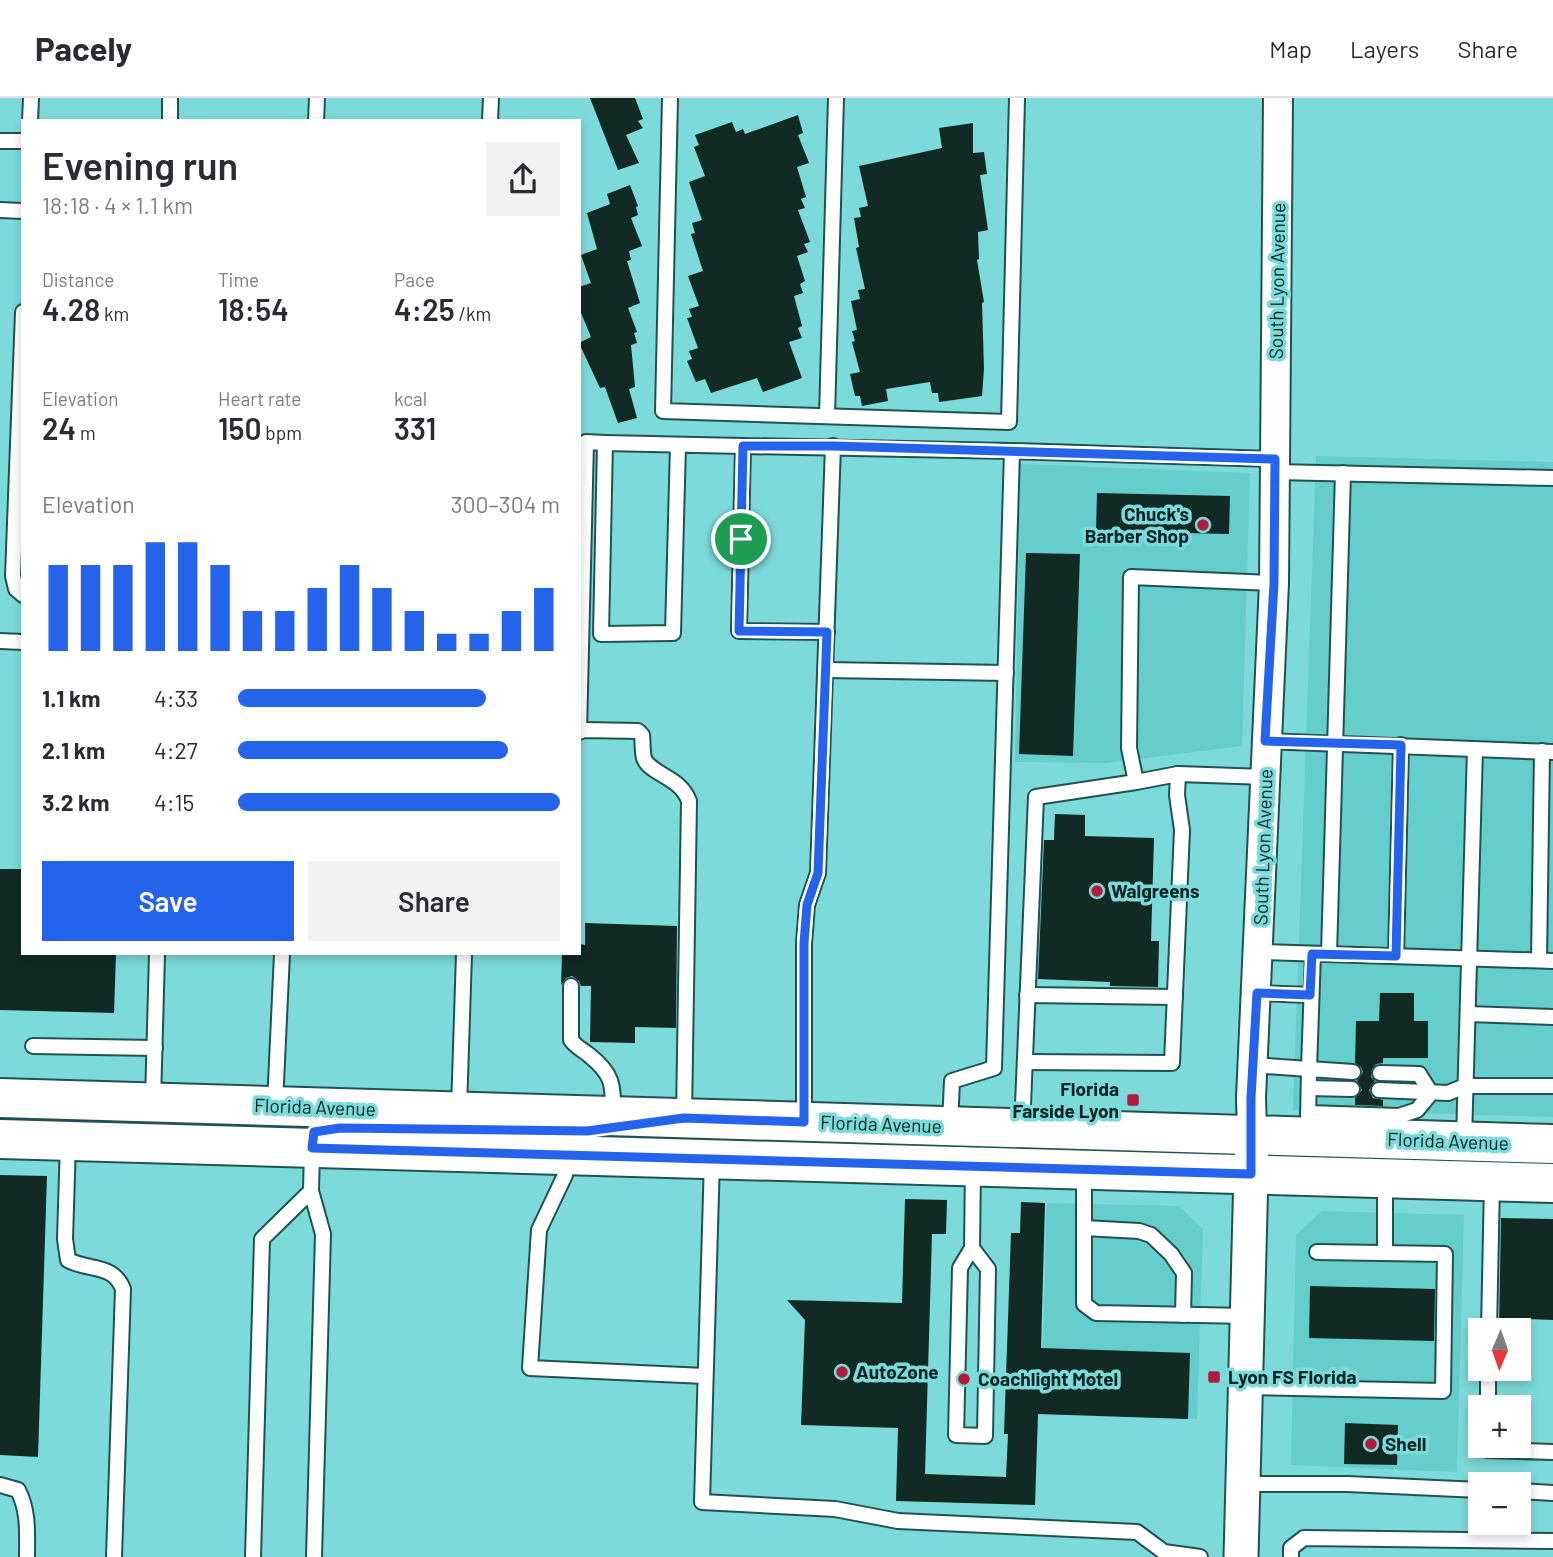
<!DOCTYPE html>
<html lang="en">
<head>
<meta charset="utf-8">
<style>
  :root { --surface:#fff; --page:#f2f2f3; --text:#2b2b33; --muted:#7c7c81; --line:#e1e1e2; --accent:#2563eb }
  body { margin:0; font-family:Barlow,sans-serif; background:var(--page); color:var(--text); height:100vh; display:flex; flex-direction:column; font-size:26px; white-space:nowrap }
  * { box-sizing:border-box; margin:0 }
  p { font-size:23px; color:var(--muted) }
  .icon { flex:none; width:38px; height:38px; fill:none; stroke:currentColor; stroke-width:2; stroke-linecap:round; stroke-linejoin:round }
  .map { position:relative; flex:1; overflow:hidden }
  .sheet { position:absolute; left:21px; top:21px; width:560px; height:836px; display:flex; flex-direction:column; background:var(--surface); border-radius:0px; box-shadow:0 4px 10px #0003 }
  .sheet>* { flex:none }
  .needle { width:46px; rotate:182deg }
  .tools { position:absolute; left:1468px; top:1220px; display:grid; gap:14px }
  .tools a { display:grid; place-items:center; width:63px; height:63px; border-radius:0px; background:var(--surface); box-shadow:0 4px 10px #0003; font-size:35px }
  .pin { position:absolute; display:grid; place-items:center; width:60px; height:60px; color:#fff; margin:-30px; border:4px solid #fff; border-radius:50%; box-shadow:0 2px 7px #0007 }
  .round { display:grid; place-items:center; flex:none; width:74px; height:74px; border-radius:0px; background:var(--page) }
  .headline { display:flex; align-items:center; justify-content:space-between; height:119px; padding:0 21px }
  h1 { font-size:38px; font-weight:600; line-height:52px }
  .figures { display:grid; grid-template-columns:repeat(3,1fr); gap:10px; height:119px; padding:7px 21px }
  .figures div { display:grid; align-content:center }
  .figures b { font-size:30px; font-weight:600 }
  .figures small { font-size:19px; font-weight:400 }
  .figures p { font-size:19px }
  .chart { height:196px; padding:14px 21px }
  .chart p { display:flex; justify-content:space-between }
  .chart svg { width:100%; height:126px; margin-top:7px; stroke:var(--accent); stroke-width:6 }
  .primary-button { display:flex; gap:14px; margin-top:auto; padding:14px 21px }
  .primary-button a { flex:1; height:80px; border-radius:0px; background:var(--accent); color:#fff; font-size:28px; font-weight:600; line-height:80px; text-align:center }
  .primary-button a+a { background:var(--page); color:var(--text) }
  ul { padding:0 21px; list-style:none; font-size:23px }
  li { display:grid; grid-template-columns:112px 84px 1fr; align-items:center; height:52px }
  li i { height:18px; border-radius:9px; background:var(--accent) }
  header { display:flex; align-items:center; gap:42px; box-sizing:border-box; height:98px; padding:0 35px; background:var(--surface); border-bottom:2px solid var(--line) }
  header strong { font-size:33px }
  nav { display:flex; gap:38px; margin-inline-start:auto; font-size:24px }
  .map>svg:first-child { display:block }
  .built { fill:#65cecd }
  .building { fill:#112a24 }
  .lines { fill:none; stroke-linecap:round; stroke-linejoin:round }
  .service-casing { stroke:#205252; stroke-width:18 }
  .minor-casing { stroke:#205252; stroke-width:32 }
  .tertiary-casing { stroke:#205252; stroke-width:37 }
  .primary-casing { stroke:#205252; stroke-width:42 }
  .service { stroke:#fff; stroke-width:14 }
  .minor { stroke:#fff; stroke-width:28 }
  .tertiary { stroke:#fff; stroke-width:33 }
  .primary { stroke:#fff; stroke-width:38 }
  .route-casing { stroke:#fff; stroke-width:14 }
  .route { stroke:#2563eb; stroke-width:9 }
  .poi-dot { fill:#af1c3e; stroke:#7ddada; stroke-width:2.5 }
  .labels { text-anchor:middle; stroke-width:7; stroke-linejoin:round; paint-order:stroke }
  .street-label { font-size:19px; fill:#042323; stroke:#7ddada }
  .poi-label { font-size:19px; font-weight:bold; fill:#042323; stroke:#7ddada; text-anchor:start }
</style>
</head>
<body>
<header>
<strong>Pacely</strong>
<nav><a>Map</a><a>Layers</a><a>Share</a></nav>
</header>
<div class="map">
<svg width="1553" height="1459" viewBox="0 0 1553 1459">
  <rect width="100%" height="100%" fill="#7ddada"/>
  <g class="built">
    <path d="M1316,358L1553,364V1019L1293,1012Z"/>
    <path d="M1020,366L1250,375L1242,648L1107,665L1015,664Z"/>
    <path d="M1047,1105L1179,1108L1203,1131L1197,1321L1041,1316Z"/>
    <path d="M1322,1113L1464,1117L1457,1374L1291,1367L1296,1137Z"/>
  </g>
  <g class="building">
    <path d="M590,0H635L643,21L638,23L643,30L626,37L639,65L618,72Z"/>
    <path d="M798,17L803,35L798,37L809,65L797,69L806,99L801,101L805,110L798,112L810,144L804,146L808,154L797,158L805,183L800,186L803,195L794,198L802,228L798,230L802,240L789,244L802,280L763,294L757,280L711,295L705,281L696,284L687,263L692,261L689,253L698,250L687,220L692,219L689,211L699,208L688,178L703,173L691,136L695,135L692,125L702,122L689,84L705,78L694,49L699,47L695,37L732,24L736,34L743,31L745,36Z"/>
    <path d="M973,25V55L984,54L987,76L980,77L988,132L978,134L979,161L977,162L984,204L982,205L984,271L982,298L939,304L938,295H932L930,284L886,291L888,303L862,308L860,298H855L850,276L860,274L852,244L855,243L852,233L857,232L851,203L860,201L858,192L865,191L856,150L859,149L854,120L861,119L859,110L868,108L859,68L942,50L939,30Z"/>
    <path d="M630,87L638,108L636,109L638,117L631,120L642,148L629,153L631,162L627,163L640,205L628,210L637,234L634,235L637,245L631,247L635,289L629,291L637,320L618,325L605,289L600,290L579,245L591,239L579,210V189L591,185L581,157L597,151L587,115L610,106L607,96Z"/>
    <path d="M1097,395L1230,398L1229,436L1096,433Z"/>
    <path d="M1026,455L1080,456L1073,658L1019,656Z"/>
    <path d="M1055,716L1085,717V738L1154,740L1151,843H1159L1158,889L1110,888V884L1038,881L1044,742H1054Z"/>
    <path d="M0,771H23V856H116L114,915L0,912Z"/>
    <path d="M585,825L677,828L676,930L635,929V945L590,944L591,888H581L579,883L572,878L566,880L561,887L562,856H579V846L585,847Z"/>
    <path d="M1380,895H1414V923H1428V960H1383V965L1376,966L1372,971L1371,979L1375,983L1369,992L1373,1000L1383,1002V1008L1355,1007V1000L1362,992L1357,983L1363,974L1361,969L1355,965L1356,923H1379Z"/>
    <path d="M0,1077L47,1078L38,1359L0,1357Z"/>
    <path d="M905,1101L947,1102L946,1136H932L925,1376L1006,1379L1008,1336H1004L1011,1135H1020L1021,1104L1045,1105L1041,1250L1190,1255L1188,1321L1038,1316L1035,1407L896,1403L898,1330L801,1327L805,1222L787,1202L902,1205Z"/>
    <path d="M1501,1120L1553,1121V1222L1527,1221L1526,1230L1499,1229Z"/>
    <path d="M1310,1188L1435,1191L1434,1243L1309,1240Z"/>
    <path d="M1345,1325L1398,1327L1397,1367L1344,1366Z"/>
  </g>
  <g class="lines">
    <g class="service-casing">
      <g id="service">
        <path d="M670,0L663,313L1009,324L1017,0"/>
        <path d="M30,23L31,0"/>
        <path d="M170,23V0"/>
        <path d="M316,23L317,0"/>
        <path d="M490,23L491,0"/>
        <path d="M0,43H23"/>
        <path d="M0,112L23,113"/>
        <path d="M23,214L13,478L16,491L23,497"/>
        <path d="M827,318L836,0"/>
        <path d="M678,347L673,535L601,536L605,345L743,348"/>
        <path d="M1275,374L1553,380"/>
        <path d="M827,534L739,533L743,348L1012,353"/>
        <path d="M0,543L23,544"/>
        <path d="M826,572L1006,575"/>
        <path d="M579,633L586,344L605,345"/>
        <path d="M579,634L584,632L638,633L642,637C643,644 642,653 644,660C649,676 680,678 689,703L684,1018"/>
        <path d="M1265,643L1553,654"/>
        <path d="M1266,679L1178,676L1136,684L1129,650L1131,479L1274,485"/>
        <path d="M1259,854L1553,863"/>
        <path d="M1329,856L1343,375"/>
        <path d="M1396,858L1401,647"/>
        <path d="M1539,862L1542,653"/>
        <path d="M571,888V942C576,949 583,952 589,957C614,977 613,987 613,1018"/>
        <path d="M1257,895L1310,897"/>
        <path d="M1027,897L1175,899"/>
        <path d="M1468,916L1553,919"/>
        <path d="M33,948L155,950"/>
        <path d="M1025,964L1172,965L1182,732L1177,697L1178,676"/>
        <path d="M1253,967L1309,971L1313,856"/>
        <path d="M1309,990L1352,991"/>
        <path d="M1379,992L1448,995L1465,988H1553"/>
        <path d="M153,1003L157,856"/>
        <path d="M275,1006L282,856"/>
        <path d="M459,1012L464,856"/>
        <path d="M1308,1015L1399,1018L1417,1012L1431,995L1419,976L1380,975"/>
        <path d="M804,1022V845L807,807L818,775L833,348"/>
        <path d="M1308,1023L1309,971L1353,974"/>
        <path d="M950,1026L952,983L994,970L1012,353L1275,361"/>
        <path d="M1022,1030L1036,699L1136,684"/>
        <path d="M1464,1042L1475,651"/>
        <path d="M68,1044L65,1141L68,1162C88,1173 113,1165 123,1191L114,1459"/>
        <path d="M312,1051L311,1093L323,1136L314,1459"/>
        <path d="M566,1058L565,1077L539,1132L530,1270L705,1278"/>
        <path d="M712,1062L702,1404L835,1411L898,1423L1137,1434L1164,1454L1200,1459"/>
        <path d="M1084,1072V1206L1096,1215L1248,1218"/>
        <path d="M1084,1130L1139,1133L1151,1137L1171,1156L1184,1175L1183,1217"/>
        <path d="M972,1150L988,1171L985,1338L956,1337L960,1170L972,1150L973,1069"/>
        <path d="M1385,1154V1082"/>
        <path d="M1489,1232L1492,1085"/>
        <path d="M1246,1289L1443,1293L1445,1156L1317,1154"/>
        <path d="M1488,1309V1270"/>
        <path d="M1487,1348V1352L1553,1354"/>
        <path d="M1243,1386H1347L1480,1392"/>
        <path d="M0,1387L18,1392C29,1414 27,1435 27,1459"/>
        <path d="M1519,1393L1553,1395"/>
        <path d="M253,1459L262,1141L311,1093"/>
        <path d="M1291,1459V1450L1304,1440L1553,1443"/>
      </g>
    </g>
    <g class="minor-casing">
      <path id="minor" d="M1252,1037L1251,1000L1274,485L1278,0"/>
    </g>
    <g class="tertiary-casing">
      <path id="tertiary" d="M1241,1459L1252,1037"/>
    </g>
    <g class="primary-casing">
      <g id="primary">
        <path d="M0,1000L1553,1046"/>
        <path d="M0,1041L1553,1085"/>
      </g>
    </g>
    <use href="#service" class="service"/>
    <use href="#minor" class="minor"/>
    <use href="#tertiary" class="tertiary"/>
    <use href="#primary" class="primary"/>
  </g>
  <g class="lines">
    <g class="route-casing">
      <path id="route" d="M743,348H833L1275,361L1274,485L1265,643L1401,647L1396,858L1312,856L1310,897L1257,895L1251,1000V1076L312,1050L314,1034L340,1030L587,1033L684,1020L804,1024V845L807,807L818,775L827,534L739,533Z"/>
    </g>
    <use href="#route" class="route"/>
  </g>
  <g class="poi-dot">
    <circle cx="1203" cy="427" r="7"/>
    <circle cx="1097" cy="793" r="7"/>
    <rect x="1126" y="995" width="14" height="14" rx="3.5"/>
    <circle cx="842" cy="1274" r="7"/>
    <rect x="1207" y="1272" width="14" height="14" rx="3.5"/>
    <circle cx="964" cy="1281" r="7"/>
    <circle cx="1371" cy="1346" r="7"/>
  </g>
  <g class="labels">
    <g class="street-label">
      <text transform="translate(1277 183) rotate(-89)" y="7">South Lyon Avenue</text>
      <text transform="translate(1263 749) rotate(-88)" y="7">South Lyon Avenue</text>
      <text transform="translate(315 1009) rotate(2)" y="7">Florida Avenue</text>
      <text transform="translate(881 1026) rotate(2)" y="7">Florida Avenue</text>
      <text transform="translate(1448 1043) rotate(2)" y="7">Florida Avenue</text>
    </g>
    <g class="poi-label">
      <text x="1189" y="423" text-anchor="end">Chuck's<tspan x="1189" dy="22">Barber Shop</tspan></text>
      <text x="1111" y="800">Walgreens</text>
      <text x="1119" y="998" text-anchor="end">Florida<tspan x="1119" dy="22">Farside Lyon</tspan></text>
      <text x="856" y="1281">AutoZone</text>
      <text x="1228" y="1286">Lyon FS Florida</text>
      <text x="978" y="1288">Coachlight Motel</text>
      <text x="1385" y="1353">Shell</text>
    </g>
  </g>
</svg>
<div class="tools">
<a><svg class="needle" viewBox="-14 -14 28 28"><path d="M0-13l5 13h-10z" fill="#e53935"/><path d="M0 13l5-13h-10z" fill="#7c7c81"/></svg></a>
<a>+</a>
<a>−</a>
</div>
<div class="pin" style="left:741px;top:441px;background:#1e9e55"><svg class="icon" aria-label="arrive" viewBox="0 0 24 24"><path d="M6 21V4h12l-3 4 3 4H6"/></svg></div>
<section class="sheet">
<div class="headline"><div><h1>Evening run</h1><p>18:18 · 4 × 1.1 km</p></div><a class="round"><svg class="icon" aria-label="share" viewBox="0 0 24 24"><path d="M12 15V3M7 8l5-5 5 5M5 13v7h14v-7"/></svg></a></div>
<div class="figures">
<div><p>Distance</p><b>4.28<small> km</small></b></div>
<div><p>Time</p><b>18:54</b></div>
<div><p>Pace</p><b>4:25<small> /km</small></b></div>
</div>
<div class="figures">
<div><p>Elevation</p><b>24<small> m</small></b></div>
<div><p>Heart rate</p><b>150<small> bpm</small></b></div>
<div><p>kcal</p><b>331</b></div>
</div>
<div class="chart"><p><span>Elevation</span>300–304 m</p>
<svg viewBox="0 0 160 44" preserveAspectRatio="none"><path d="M5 44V14M15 44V14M25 44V14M35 44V6M45 44V6M55 44V14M65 44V30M75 44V30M85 44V22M95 44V14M105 44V22M115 44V30M125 44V38M135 44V38M145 44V30M155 44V22"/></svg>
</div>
<ul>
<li><b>1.1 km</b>4:33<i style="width:77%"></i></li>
<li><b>2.1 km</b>4:27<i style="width:84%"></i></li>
<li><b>3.2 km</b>4:15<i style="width:100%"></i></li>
</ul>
<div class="primary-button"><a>Save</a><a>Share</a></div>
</section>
</div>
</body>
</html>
